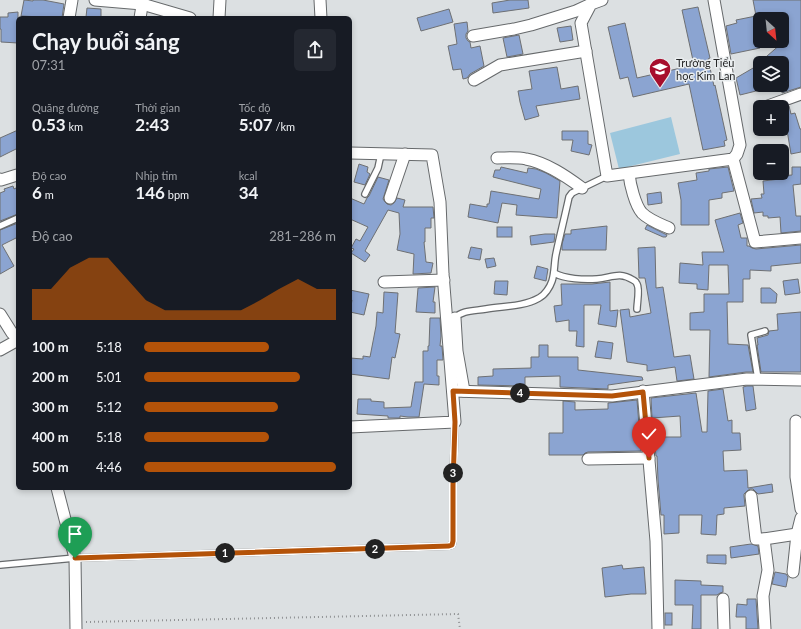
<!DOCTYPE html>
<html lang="vi">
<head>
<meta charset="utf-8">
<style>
  :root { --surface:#171b24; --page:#242831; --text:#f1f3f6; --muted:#9ea1a6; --accent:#b45309 }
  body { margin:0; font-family:Lato,sans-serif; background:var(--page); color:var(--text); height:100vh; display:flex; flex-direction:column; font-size:15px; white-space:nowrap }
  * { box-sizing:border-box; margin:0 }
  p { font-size:13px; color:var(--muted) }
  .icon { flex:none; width:22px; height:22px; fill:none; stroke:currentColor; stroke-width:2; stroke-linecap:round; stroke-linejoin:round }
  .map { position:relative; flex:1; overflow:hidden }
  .drawer { position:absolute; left:16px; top:16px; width:336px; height:474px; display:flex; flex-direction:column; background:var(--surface); border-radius:6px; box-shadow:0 2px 6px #0003 }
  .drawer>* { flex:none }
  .needle { width:26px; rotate:153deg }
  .buttons { position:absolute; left:753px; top:12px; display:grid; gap:8px }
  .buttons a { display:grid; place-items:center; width:36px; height:36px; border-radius:6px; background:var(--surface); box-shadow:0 2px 6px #0003; font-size:20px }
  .pin { position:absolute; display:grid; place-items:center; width:34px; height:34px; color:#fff; margin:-41px -17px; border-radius:50% 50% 50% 0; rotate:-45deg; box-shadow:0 0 4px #0007 }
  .pin .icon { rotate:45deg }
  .km { position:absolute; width:20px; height:20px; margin:-10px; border-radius:50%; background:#222; color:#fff; font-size:11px; line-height:20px; text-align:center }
  .round { display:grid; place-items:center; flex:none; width:42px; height:42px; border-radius:6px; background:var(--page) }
  .headline { display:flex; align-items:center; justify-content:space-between; height:68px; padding:0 16px }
  h1 { font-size:22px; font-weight:700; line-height:30px }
  .stats { display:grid; grid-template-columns:repeat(3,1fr); gap:6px; height:68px; padding:4px 16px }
  .stats div { display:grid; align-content:center }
  .stats b { font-size:17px; font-weight:700 }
  .stats small { font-size:11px; font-weight:400 }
  .stats p { font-size:11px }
  .chart { height:112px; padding:8px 16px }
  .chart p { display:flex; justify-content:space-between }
  .chart svg { width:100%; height:72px; margin-top:4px; fill:var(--accent); opacity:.7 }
  ul { padding:0 16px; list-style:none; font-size:13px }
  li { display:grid; grid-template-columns:64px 48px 1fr; align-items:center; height:30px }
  li i { height:10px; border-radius:5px; background:var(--accent) }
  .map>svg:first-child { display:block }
  .green { fill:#9cc7dd }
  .building { fill:#8ba4d1; stroke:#6e7073 }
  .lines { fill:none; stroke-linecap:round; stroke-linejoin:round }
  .lane-casing { stroke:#66696b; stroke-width:8 }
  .street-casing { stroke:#66696b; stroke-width:13 }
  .path { stroke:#8f9193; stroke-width:2; stroke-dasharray:1 3; stroke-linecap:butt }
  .lane { stroke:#fff; stroke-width:5.5 }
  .street { stroke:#fff; stroke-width:11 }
  .route-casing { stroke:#fff; stroke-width:8 }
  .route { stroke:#b45309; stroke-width:5 }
  .labels { text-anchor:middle; stroke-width:3; stroke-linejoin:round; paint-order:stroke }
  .poi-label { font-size:11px; fill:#262728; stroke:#e9edef; text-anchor:start }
</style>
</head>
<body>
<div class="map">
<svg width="801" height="629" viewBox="0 0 801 629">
  <rect width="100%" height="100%" fill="#dce0e2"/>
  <path class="green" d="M671,117L680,154L619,169L610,133Z"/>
  <g class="building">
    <path d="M24,0L33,1V0H43L64,4L62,18L21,16Z"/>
    <path d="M510,0H528L529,8L493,13L492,3Z"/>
    <path d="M753,0H801V87L782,93V63H759L782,43V19H760V48L731,54L726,26L737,23L736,20L756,16Z"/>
    <path d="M698,7L710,58L708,59L714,86L715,85L727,140L724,141L725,146L703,150L689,84L633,97L628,77L620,79L608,27L625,23L637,78L694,65L682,10Z"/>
    <path d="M87,8L101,9V18L86,17Z"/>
    <path d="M449,9L453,22L421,31L417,18Z"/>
    <path d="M18,12V43L1,42V29H0V17H8V13Z"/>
    <path d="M467,22L468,31L466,34V38L468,41L470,42L471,48L480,46L484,66L470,74L467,78L463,79L461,69L453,70L448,46L457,44L454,24Z"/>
    <path d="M571,26L573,40L560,42L557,28Z"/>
    <path d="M519,35L523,54L507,57L503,38Z"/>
    <path d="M760,64V90L740,95L736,78Z"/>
    <path d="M557,67L561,89L578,86L580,99L536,106L539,116L525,120L520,102L518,91L532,89L529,71Z"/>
    <path d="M789,106L791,114L795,113L800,129H801V152L791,154L787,130L782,131V108Z"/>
    <path d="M18,130V148L0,157V138Z"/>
    <path d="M562,131H588V144L592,145L589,155L571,151L573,140H562Z"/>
    <path d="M359,164L368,167L367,172L370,174L365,185L354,182Z"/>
    <path d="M501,167L527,173L528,168L536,169L546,173L560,181L557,218L516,215L517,205L502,203L498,223L468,217L470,204L487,207V204H489L491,191L539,199L541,189L493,177L495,170H500Z"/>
    <path d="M728,167L734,191L722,193V198L709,200V225H681V200L678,183L697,180L696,173L709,171V169Z"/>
    <path d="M792,167H801V184L793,185L796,216H801V231L781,233L780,217L768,218V216H763V212L754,213L751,199L762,198L761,194H764L763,181L780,179L779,176L792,175Z"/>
    <path d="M378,177L389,180L383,199L385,202L387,204L391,205L394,203L397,198L405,200L403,207H433L434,218H431V228H425V242H424L426,262L433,263L431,273L413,274L414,254L397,250L400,234L399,213L388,210L365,251L370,255L365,262L351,253L354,249L351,248L356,239L360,241L368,227L350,219V198L364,204L367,198L369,196Z"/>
    <path d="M13,186L14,189L18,187V214L0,221V193L5,191L4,189Z"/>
    <path d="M661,192L662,203L648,205L647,194Z"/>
    <path d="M740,213L743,223L738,225L741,238H747V246H749L752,248L756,249L801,245V263L771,266V271L750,270V279H743V302H727L728,344L748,345L753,372H746L709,377L710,330H690V313L704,312V294H729L728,265H709L708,290L697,289V284L679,283L680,263L703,265L702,252H724L715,220Z"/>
    <path d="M18,223V237L2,245L14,266L0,274V230Z"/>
    <path d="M647,225L667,235L666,237H663L645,229Z"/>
    <path d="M607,226L606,250H562V244L565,234H571V230Z"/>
    <rect x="497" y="227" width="15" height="10"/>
    <path d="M545,234H555L554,242L531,245L530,236Z"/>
    <path d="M471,247L482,249L480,260L468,258Z"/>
    <path d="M655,247L656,288L663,287L674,357L690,355L694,379L677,381L675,367L647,371V365L627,362L620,310L629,309L630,317L651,313L645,278H639L638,248Z"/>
    <path d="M494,258L496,266L487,268L485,259Z"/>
    <path d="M537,266L548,269L546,281L534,278Z"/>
    <path d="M798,279L800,293L785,295L783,281Z"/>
    <path d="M495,281H508L507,295L494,294Z"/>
    <path d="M610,282V311L618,310L616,327L598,324L601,305H584V347L576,346L577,331H569V320L556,322L554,306L562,305L561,284H592Z"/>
    <path d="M435,287L433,302H435V313L416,312L418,288Z"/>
    <path d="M761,288H770L777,294L776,303H761Z"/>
    <path d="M350,290L369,294L364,315L350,312L352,300L350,299Z"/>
    <path d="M384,292L398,293L395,333L400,334L395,358L392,357L389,379L350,374V358L363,359V356L370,357L376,326L377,312L383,313Z"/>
    <path d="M801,312V372H761L757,345H758L757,338L768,335L769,331L778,330L777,314Z"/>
    <path d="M430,318H440L441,336L440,346H442L443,360H437V376H439V385L424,384L419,417H408L400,416V418H388V416L357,414L358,399H371V401L384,402V408L411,407L415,382H423V351H428V346H429Z"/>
    <path d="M598,341L613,343L611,359L595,357Z"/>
    <path d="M539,345H548V357H578V370L642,377L643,380L608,385V389L560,387V376L525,377V386L478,385V377L493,376V369L531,368V357H539Z"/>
    <path d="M747,386H753L756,409L746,411L743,387Z"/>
    <path d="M723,389L728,421L732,420V433H740L741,450L723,451L724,471L747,470L748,488L772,484L773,492L758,494L753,489H750L747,491L744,494V496L745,506L724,508V514L717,515L716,535L701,534L702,515H679V533L664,534V515H661L658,480L657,456H656L654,437H681L680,416L652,418L651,398L696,393L702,432H707L708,391Z"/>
    <path d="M637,400L641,451L588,452L585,453L583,455H549V433H563V401L575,402V410L608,409V403Z"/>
    <path d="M751,544L758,546L759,554L731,558L730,547Z"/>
    <path d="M707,555H726V564L707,563Z"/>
    <path d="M622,565L623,569L644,567L646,594H631L605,597L602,568Z"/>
    <path d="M775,572L786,574L788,577L786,587L772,584Z"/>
    <path d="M675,580L701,581V585L723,586V592L720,593L717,595H701V629H692L693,605H675Z"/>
    <path d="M747,599H756L758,629H746V617H736L737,604L747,605Z"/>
    <rect x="665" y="613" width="7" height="12"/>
  </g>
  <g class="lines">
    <g class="lane-casing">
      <g id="lane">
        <path d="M365,194L378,168L381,154"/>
        <path d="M0,226L18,218"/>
        <path d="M554,273C565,279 584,280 597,279C611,278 619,271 633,280C635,281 636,281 637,284C640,289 637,303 637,309"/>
        <path d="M455,318C462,310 475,311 486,309C503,306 523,307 539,298C545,295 550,287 552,281C555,272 554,263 556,254C560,235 565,216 569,197L572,193L607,176"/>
        <path d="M758,379L751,335L765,331"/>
        <path d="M0,565L75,558L449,546L452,545L453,541V485L455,422"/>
      </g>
    </g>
    <g class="street-casing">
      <g id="street">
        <path d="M95,0L142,4L190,18"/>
        <path d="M320,0L321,18"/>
        <path d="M602,0L591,4L581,23L607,176L733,159L737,154L740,145L714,0"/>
        <path d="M69,18L72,0"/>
        <path d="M140,18L143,0"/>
        <path d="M219,18L220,0"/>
        <path d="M473,36L514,29L531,25L576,11L591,4"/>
        <path d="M474,80L500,65L586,51"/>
        <path d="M765,107L801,94"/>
        <path d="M350,153L432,155L440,202L443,274L455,422L350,427"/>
        <path d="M497,158C507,158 517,157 526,159C547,163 566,176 582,188"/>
        <path d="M733,159L755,242L801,238"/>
        <path d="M629,174C630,184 635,205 642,213C649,220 660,224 669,228"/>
        <path d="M0,179L1,180L17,175"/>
        <path d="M390,198L405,154"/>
        <path d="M384,282L444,280"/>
        <path d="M0,314L12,333L18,339"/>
        <path d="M455,318L457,351L464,391"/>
        <path d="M0,350L18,340"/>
        <path d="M453,391L612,396L747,379L801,380"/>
        <path d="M643,391L656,541L658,629"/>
        <path d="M796,421V477L801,509"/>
        <path d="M588,459L649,458"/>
        <path d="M57,488L75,558L76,629"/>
        <path d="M751,496L756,539H764L768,570L763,596L765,629"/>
        <path d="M764,539L797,534"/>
        <path d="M793,572L797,534L801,518"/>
        <path d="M723,599L724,629"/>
      </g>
    </g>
    <path class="path" d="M86,622L458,614L460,629"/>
    <use href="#lane" class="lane"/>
    <use href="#street" class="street"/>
  </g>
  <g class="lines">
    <g class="route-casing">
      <path id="route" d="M75,558C200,553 325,551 449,546L452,545L453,541V485L455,422L453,391L612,396L643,392L649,458"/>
    </g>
    <use href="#route" class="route"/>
  </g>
  <defs>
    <g id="school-pin" transform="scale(1.15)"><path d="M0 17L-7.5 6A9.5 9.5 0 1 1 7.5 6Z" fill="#a70e2d" stroke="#e9edef"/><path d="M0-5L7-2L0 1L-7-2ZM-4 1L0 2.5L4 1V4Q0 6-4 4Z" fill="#fff"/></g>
  </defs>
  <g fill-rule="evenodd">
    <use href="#school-pin" x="660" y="69"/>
  </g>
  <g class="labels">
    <g class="poi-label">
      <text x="676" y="67">Trường Tiểu<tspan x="676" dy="13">học Kim Lan</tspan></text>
    </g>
  </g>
</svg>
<div class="buttons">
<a><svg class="needle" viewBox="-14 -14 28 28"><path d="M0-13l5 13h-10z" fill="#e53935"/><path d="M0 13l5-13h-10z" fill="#9ea1a6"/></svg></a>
<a><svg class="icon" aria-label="layers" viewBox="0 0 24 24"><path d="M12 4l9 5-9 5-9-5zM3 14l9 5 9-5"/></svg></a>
<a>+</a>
<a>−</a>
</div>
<div class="pin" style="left:75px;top:558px;background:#1e9e55"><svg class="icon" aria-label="arrive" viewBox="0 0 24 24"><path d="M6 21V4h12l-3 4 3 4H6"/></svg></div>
<div class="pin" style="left:649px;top:458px;background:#d93025"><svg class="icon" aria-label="check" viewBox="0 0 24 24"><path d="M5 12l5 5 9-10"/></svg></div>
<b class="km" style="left:225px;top:553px">1</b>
<b class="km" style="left:375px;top:549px">2</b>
<b class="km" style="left:453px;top:473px">3</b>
<b class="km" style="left:520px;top:393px">4</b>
<section class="drawer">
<div class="headline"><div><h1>Chạy buổi sáng</h1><p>07:31</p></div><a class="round"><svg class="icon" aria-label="share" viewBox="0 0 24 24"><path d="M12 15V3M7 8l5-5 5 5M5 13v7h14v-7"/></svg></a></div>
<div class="stats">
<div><p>Quãng đường</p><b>0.53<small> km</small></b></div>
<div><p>Thời gian</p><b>2:43</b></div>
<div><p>Tốc độ</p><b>5:07<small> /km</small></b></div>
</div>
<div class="stats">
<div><p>Độ cao</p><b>6<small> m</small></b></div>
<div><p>Nhịp tim</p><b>146<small> bpm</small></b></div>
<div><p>kcal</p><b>34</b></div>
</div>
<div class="chart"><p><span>Độ cao</span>281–286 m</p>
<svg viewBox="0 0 160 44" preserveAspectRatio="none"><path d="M0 44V25L10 25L20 12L30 6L40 6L50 19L60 32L70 38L80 38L90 38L100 38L110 38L120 32L130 25L140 19L150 25L160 25V44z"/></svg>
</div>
<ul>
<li><b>100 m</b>5:18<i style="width:65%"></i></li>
<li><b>200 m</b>5:01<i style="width:81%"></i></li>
<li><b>300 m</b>5:12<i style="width:70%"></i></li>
<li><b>400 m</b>5:18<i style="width:65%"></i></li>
<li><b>500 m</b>4:46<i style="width:100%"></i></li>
</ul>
</section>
</div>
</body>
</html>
